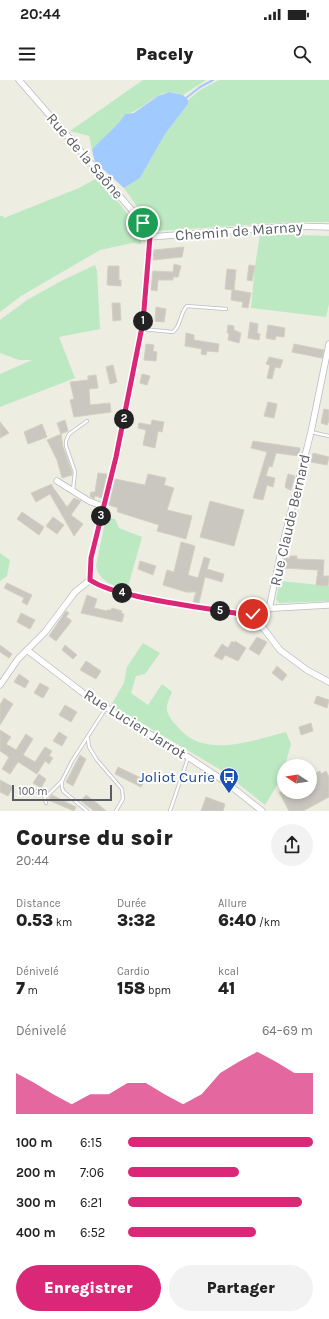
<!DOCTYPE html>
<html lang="fr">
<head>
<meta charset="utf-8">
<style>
  :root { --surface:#fff; --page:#f2f2f2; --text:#222; --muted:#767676; --accent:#db2777 }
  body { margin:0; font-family:Karla,sans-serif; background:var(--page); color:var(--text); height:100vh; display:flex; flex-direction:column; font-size:15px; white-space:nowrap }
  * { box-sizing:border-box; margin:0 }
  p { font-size:13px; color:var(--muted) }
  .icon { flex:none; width:22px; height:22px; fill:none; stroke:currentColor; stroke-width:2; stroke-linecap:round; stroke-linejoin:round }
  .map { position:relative; height:731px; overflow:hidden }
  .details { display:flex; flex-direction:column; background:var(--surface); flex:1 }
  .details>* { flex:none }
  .needle { width:26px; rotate:282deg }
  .buttons { position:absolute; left:277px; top:679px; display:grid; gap:8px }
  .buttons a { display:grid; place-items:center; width:40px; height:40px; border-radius:50%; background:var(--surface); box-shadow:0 2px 6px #0003; font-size:20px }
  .scale { position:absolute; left:12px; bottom:10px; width:100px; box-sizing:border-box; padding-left:4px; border:2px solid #5a5e64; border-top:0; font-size:11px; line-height:14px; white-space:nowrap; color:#5a5e64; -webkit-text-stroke:3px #fff; paint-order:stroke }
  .pin { position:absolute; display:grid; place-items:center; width:34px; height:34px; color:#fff; margin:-17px; border:2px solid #fff; border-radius:50%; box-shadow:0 1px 4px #0007 }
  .km { position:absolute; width:20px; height:20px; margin:-10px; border-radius:50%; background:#222; color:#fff; font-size:11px; line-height:20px; text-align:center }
  .round { display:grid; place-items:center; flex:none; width:42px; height:42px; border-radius:21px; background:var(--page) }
  .head { display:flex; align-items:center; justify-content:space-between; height:68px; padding:0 16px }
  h1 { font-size:22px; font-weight:800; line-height:30px }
  .figures { display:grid; grid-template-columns:repeat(3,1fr); gap:6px; height:68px; padding:4px 16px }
  .figures div { display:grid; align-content:center }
  .figures b { font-size:17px; font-weight:800 }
  .figures small { font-size:11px; font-weight:400 }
  .figures p { font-size:11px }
  .chart { height:112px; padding:8px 16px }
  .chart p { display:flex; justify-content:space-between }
  .chart svg { width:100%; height:72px; margin-top:4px; fill:var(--accent); opacity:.7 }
  .cta { display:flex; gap:8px; margin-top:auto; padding:8px 16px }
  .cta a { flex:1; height:46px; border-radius:24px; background:var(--accent); color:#fff; font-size:16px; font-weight:800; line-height:46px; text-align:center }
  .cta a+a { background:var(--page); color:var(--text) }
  ul { padding:0 16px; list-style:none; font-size:13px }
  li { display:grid; grid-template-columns:64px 48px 1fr; align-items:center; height:30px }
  li i { height:10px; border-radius:5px; background:var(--accent) }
  .status { display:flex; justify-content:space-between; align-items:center; height:28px; padding:0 20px; background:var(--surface); direction:ltr }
  .status svg { height:11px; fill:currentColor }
  header { display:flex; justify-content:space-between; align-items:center; height:52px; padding:0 16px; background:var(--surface); font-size:18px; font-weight:800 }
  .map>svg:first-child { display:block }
  .green { fill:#bce8c2 }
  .water { fill:#a1cbff }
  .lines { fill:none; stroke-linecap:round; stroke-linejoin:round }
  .stream { stroke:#a1cbff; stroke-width:2 }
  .building { fill:#c9c7bf; stroke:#d4d0c0 }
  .lane-casing { stroke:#babcc2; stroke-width:4 }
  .street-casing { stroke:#babcc2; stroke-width:7 }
  .lane { stroke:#fff; stroke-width:2.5 }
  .street { stroke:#fff; stroke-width:5.5 }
  .route-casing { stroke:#fff; stroke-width:8 }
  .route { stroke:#db2777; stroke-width:5 }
  .labels { text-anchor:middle; stroke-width:4; stroke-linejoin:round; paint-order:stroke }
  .street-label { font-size:15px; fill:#5a5e64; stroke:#fff }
  .transit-label { font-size:15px; fill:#164399; stroke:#fff; text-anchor:end }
</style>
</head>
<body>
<div class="status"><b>20:44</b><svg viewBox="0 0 49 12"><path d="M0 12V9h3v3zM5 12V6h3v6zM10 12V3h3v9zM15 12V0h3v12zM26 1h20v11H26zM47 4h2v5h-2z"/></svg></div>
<header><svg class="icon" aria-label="menu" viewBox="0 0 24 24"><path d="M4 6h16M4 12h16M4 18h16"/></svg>Pacely<svg class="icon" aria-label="search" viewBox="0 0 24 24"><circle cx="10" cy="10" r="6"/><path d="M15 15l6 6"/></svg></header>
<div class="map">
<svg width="329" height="731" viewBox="0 0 329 731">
  <rect width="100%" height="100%" fill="#eeede2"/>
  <g class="green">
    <path d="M143,0H206L183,15C179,14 175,13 171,12C156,11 142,32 125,34C117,48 102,57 92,70L89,56L70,51Z"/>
    <path d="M219,0H329V142H292L157,151L151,146L124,108L140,98L165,54L188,24V20L200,10Z"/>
    <path d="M99,97L138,148L141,158V164L132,163L100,170L21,216L0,232V136H3L4,138L79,108Z"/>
    <path d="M260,154L329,156V224L326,237L251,228L255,186Z"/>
    <path d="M95,185L97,191L100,249L59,257L75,298L0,327V294L32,280H19L0,273V240L27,220L63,200Z"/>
    <path d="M106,437L115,439L119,448L142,457L127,510C112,505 100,502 96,486Z"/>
    <path d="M0,473L10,480L7,496L0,501Z"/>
    <path d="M280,501L329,506V521L279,523L276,519Z"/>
    <path d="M143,563L160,573L145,594L136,596L131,613L148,625L162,604L172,612C165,628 164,631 176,645C203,680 250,661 286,652L291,664L285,686H284L283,695L265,725L221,690L111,625L124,603L127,587Z"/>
  </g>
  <path class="water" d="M169,12L183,15L188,20V24L165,54L140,98L124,108L95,82L92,70C102,57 117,48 125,34L134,33L158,16Z"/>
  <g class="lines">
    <path class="stream" d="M186,18L200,7L213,0"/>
  </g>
  <g class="building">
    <path d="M184,167L182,177L153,180L154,170Z"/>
    <path d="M174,184L181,186L178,197H173V200H158L157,211L151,210L153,191L173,192Z"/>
    <path d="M249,185L255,186L252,201L247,200Z"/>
    <path d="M108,186H119V200H121V206L107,205Z"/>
    <path d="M227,189L236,190L234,210L251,213L248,228L242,227L243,222L231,220L232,210L225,209Z"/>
    <path d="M112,223H120L121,240L113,241Z"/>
    <path d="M156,227L166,229L164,242L155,241Z"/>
    <path d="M250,242L258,244L257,253L260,254L259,260L248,258Z"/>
    <path d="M228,245L234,246V250L241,253L239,263L228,260L229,253H227Z"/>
    <path d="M268,245L285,248L284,257L276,256L275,260L266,258Z"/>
    <path d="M186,253L194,255V260L219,264L218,272L207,271L206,275L201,274L202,269L185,266Z"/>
    <path d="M146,264L154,265L153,271L157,272L156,281L144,280Z"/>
    <path d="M294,264L324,270L322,278L292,272Z"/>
    <path d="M269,277L283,280L280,288L275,287L272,299L267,298L270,285L266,284Z"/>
    <path d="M113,285L117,302L110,304L106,287Z"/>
    <path d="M142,294L150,296L147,305L140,303Z"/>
    <path d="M96,295L98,308L89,309L90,325L110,323L111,332L74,337L70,320L74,319L70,302L88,300V296Z"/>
    <path d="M268,322L277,324L274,338L264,336Z"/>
    <path d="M324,329L329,330V341L327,345L321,343Z"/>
    <path d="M65,340L68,351L61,354L63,367L72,392V395L62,398L57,380L47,360L61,354L57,343Z"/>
    <path d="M152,340L164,342L162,352L158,351L155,368L143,365L146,350L138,348L139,343L151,345Z"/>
    <path d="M0,342L9,353L0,358Z"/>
    <path d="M42,344L47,357L28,364L24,352Z"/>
    <path d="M253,361L300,368L299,376L276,373L272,387L269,386L266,396L275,398L273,407L267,405L263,420L253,418L267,372L251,368Z"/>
    <path d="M313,373L329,377L327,385L311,382Z"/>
    <path d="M98,393L107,394L102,418L95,416L94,419L90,416L91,412H95Z"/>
    <path d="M148,394L166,398L164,405L174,408L167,430L192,436L186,459L157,451L159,445L118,432L117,431L118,428L109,425L115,399L145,405Z"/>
    <path d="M288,394L295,396L291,410L286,408L285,406Z"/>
    <path d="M52,404V406L67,427L74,418L81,421L71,435L83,444L74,456L50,414L36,422L31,413Z"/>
    <path d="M210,421L244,430L234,466L200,457Z"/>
    <path d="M22,432L44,447L39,455L17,439Z"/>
    <path d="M53,437L64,445L57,454L46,446Z"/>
    <path d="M181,462L195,466L188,495L198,498L204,477L210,479L207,489L224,494L222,502L205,497L199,523L193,522L196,512H186L163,505L167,490L174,492Z"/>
    <path d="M290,476H297V479L324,480L323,496H329L328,506L316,505L318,490L283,488L284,478H290Z"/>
    <path d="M140,481L156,486L153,495L138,489Z"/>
    <path d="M7,503L32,515L27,525L22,522L24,518L4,508Z"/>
    <path d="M87,515L97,519L94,528L107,531V530H111L112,528L122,531L121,533L124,534L122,542L81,533Z"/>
    <path d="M66,531L69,533L66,537L71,540V542L56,561L49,556Z"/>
    <path d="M21,533L35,540L30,549L17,542Z"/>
    <path d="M257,557L267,562L259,575L249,569Z"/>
    <path d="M232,561L234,563L235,561L246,568L238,581L225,575L222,580L214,576L222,564L228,568Z"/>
    <path d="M0,565L12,574L9,578L0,572Z"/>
    <path d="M65,565L77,575L73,579L62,570Z"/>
    <path d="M86,581L101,591L96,599L80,590Z"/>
    <path d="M277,586L287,595L282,601L272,593Z"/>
    <path d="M19,594L29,601L25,608L14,602Z"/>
    <path d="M40,603L49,608L43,618L34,613Z"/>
    <path d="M317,616L329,620L327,628L314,623Z"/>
    <path d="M4,618L13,624L0,645V625Z"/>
    <path d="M65,625L77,632L71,642L59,635Z"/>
    <path d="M311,643L313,651L301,655L299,647Z"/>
    <path d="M0,650L11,657L6,664L16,670L26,654L33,659L23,675L35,682L45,667L52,671L49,676L53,678L49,684L45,681L37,694L18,682L10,694L2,689L9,677L0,671Z"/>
    <path d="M59,652L67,657L62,666L53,661Z"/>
    <path d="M80,675L86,679L73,706L66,702Z"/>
    <path d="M118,687L145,700L141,707L115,694Z"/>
    <path d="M320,691L321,694L326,691L329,697V717L303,731H289L279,712H310V696Z"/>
    <path d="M39,694L46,699L41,708L33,703Z"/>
    <path d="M0,700L13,707L8,716L0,712Z"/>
    <path d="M52,715L76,727L74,731L48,720Z"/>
    <path d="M86,715L98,724L106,731H94L81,721Z"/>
    <path d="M206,717L225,724L223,731H201Z"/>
  </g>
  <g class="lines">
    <g class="lane-casing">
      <g id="lane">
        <path d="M142,249L173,252C182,245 179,234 187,226L226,229"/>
        <path d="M311,352L329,356"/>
        <path d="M73,410L75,392L66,366V361L69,354L87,341"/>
        <path d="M88,659L89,667L97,680L122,709L123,719L116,731"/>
        <path d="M37,711L44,715L46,723"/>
        <path d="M45,718L62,701"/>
        <path d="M87,731L63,711L62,707V701L72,681L106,628"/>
        <path d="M170,731L188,678"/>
      </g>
    </g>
    <g class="street-casing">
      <g id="street">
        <path d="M19,0L143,143L150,157L143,242L116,377L91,478L90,500"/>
        <path d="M150,157L292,146L329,147"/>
        <path d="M57,401L89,421L104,427"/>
        <path d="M90,500C104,509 120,512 136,516C175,525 214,529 252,536"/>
        <path d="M269,529L282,467L311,352L329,264"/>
        <path d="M252,536L254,541L264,549L280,570L307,590L329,602"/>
        <path d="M252,536L255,531L259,529L329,525"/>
        <path d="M27,570L87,616L188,677L227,703L262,731"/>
        <path d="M0,605L18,579L45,552L75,512L90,500"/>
      </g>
    </g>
    <use href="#lane" class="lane"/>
    <use href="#street" class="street"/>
  </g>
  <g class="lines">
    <g class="route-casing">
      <path id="route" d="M143,143L150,157L143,242L116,377L91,478L90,500C104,509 120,512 136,516C175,525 214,529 252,536L253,534"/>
    </g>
    <use href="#route" class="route"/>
  </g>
  <defs>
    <g id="bus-pin" transform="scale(1)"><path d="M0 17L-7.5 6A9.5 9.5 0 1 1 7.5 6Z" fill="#1a4fb4" stroke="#fff"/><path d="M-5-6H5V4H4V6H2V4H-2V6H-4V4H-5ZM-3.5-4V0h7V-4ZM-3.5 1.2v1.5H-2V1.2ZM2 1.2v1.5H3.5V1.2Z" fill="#fff"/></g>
  </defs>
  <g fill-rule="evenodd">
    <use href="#bus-pin" x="229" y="697"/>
  </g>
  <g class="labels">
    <g class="street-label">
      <text transform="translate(85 76) rotate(49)" y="5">Rue de la Saône</text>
      <text transform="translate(239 151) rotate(-4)" y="5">Chemin de Marnay</text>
      <text transform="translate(290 440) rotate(-77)" y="5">Rue Claude Bernard</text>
      <text transform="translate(135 644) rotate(32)" y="5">Rue Lucien Jarrot</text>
    </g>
    <g class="transit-label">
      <text x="215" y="702">Joliot Curie</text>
    </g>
  </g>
</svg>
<div class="buttons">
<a><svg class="needle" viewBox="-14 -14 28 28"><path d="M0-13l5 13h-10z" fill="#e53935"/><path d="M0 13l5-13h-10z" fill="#767676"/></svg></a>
</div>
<div class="scale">100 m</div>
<div class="pin" style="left:143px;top:143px;background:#1e9e55"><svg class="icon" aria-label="arrive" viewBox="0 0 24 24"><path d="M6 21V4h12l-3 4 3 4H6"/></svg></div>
<div class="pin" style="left:253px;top:534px;background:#d93025"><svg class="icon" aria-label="check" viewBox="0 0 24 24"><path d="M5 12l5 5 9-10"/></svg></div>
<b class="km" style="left:143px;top:241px">1</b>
<b class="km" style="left:124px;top:339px">2</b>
<b class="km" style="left:101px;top:436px">3</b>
<b class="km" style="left:122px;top:513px">4</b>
<b class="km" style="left:220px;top:531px">5</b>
</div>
<section class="details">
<div class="head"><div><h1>Course du soir</h1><p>20:44</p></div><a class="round"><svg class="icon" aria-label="share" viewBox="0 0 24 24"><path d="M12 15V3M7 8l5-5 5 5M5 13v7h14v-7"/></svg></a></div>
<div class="figures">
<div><p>Distance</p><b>0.53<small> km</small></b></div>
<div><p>Durée</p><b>3:32</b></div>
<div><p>Allure</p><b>6:40<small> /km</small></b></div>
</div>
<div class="figures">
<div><p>Dénivelé</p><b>7<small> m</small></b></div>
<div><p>Cardio</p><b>158<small> bpm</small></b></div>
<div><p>kcal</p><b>41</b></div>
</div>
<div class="chart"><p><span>Dénivelé</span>64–69 m</p>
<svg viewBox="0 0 160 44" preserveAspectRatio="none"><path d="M0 44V19L10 25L20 32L30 38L40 32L50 32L60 25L70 25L80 32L90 38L100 32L110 19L120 12L130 6L140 12L150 19L160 19V44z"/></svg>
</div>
<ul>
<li><b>100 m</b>6:15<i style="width:100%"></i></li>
<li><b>200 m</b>7:06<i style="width:60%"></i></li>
<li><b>300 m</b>6:21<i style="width:94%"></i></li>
<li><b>400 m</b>6:52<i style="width:69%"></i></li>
</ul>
<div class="cta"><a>Enregistrer</a><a>Partager</a></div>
</section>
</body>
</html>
